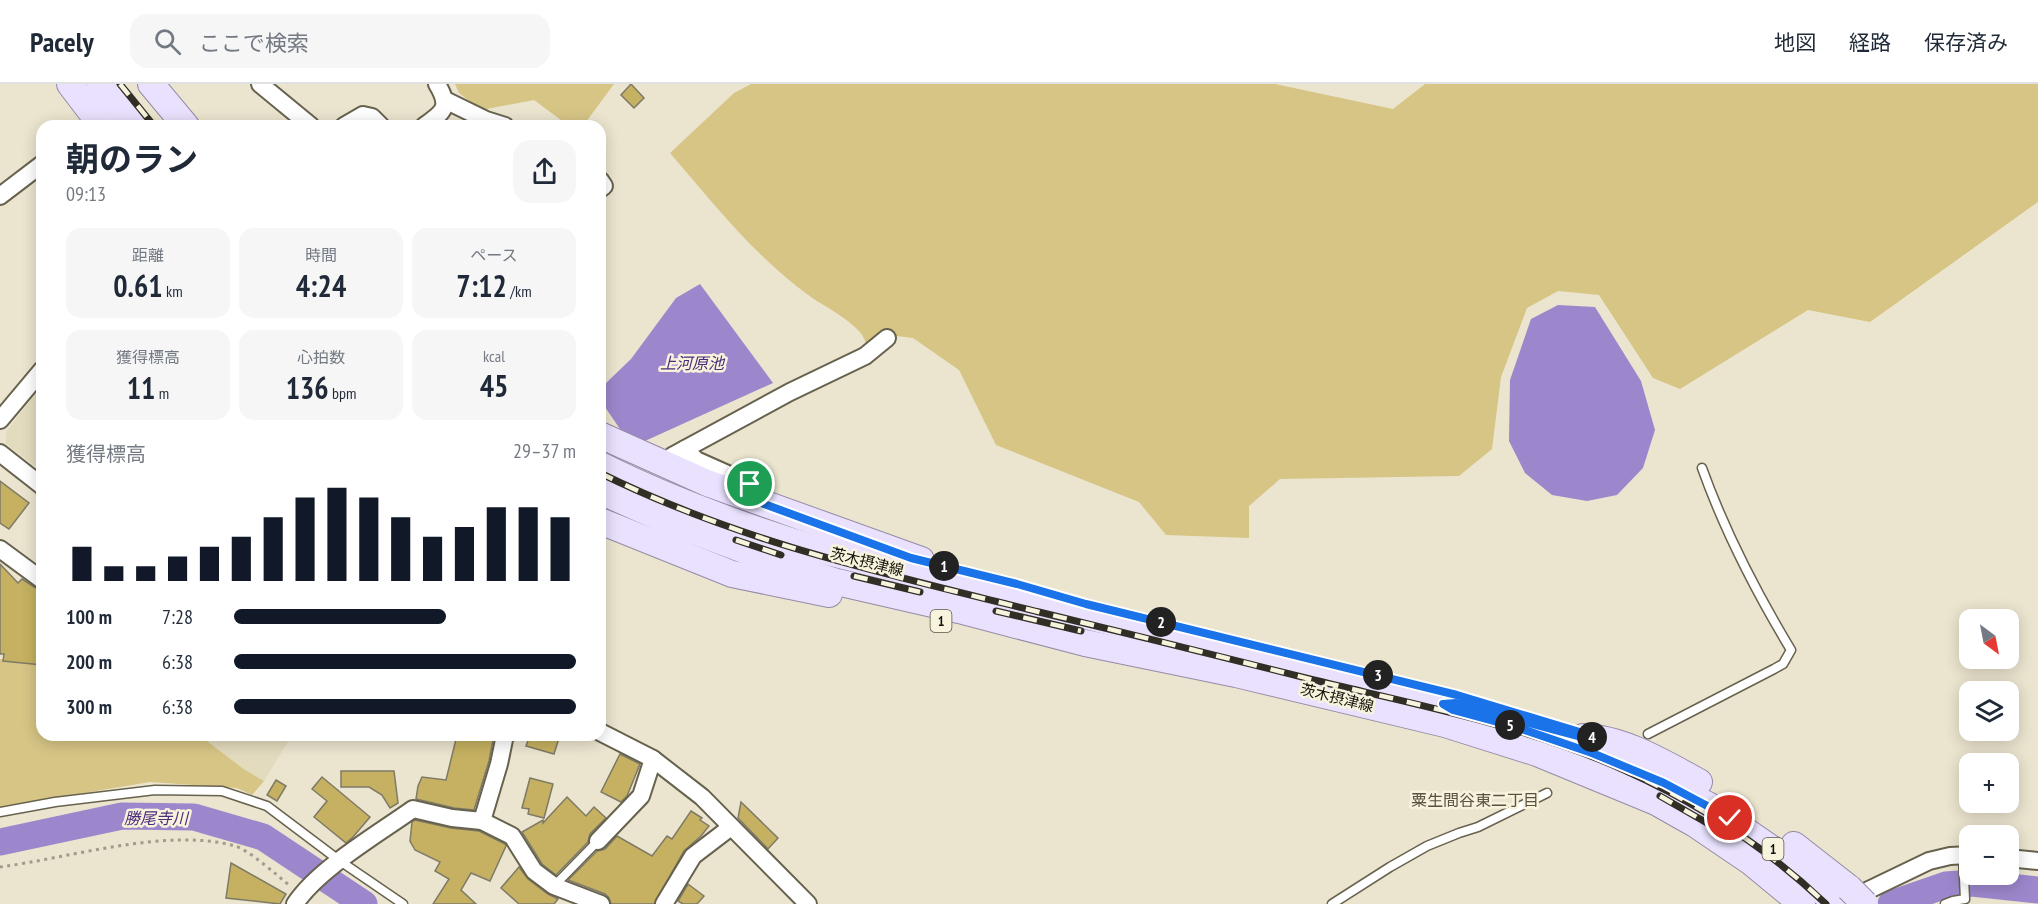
<!DOCTYPE html>
<html lang="ja">
<head>
<meta charset="utf-8">
<style>
  :root { --surface:#fff; --page:#f6f6f7; --text:#1f2937; --muted:#747a83; --line:#e0e1e3; --accent:#111827 }
  body { margin:0; font-family:"PT Sans Narrow","Noto Sans JP",sans-serif; background:var(--page); color:var(--text); height:100vh; display:flex; flex-direction:column; font-size:22px; white-space:nowrap }
  * { box-sizing:border-box; margin:0 }
  p { font-size:20px; color:var(--muted) }
  .icon { flex:none; width:33px; height:33px; fill:none; stroke:currentColor; stroke-width:2; stroke-linecap:round; stroke-linejoin:round }
  .map { position:relative; flex:1; overflow:hidden }
  .panel { position:absolute; left:36px; top:36px; width:570px; height:621px; display:flex; flex-direction:column; background:var(--surface); border-radius:18px; box-shadow:0 3px 15px #0003 }
  .panel>* { flex:none }
  .needle { width:39px; rotate:148deg }
  .buttons { position:absolute; left:1959px; top:525px; display:grid; gap:12px }
  .buttons a { display:grid; place-items:center; width:60px; height:60px; border-radius:12px; background:var(--surface); box-shadow:0 3px 15px #0003; font-size:30px }
  .pin { position:absolute; display:grid; place-items:center; width:51px; height:51px; color:#fff; margin:-26px; border:3px solid #fff; border-radius:50%; box-shadow:0 2px 6px #0007 }
  .km { position:absolute; width:30px; height:30px; margin:-15px; border-radius:50%; background:#222; color:#fff; font-size:16px; line-height:30px; text-align:center }
  .round { display:grid; place-items:center; flex:none; width:63px; height:63px; border-radius:18px; background:var(--page) }
  .summary { display:flex; align-items:center; justify-content:space-between; height:102px; padding:0 30px }
  h1 { font-size:33px; font-weight:700; line-height:45px }
  .metrics { display:grid; grid-template-columns:repeat(3,1fr); gap:9px; height:102px; padding:6px 30px }
  .metrics div { display:grid; align-content:center; border-radius:15px; background:var(--page); text-align:center }
  .metrics b { font-size:30px; font-weight:700 }
  .metrics small { font-size:16px; font-weight:400 }
  .metrics p { font-size:16px }
  .chart { height:168px; padding:12px 30px }
  .chart p { display:flex; justify-content:space-between }
  .chart svg { width:100%; height:108px; margin-top:6px; stroke:var(--accent); stroke-width:6 }
  ul { padding:0 30px; list-style:none; font-size:20px }
  li { display:grid; grid-template-columns:96px 72px 1fr; align-items:center; height:45px }
  li i { height:15px; border-radius:8px; background:var(--accent) }
  header { display:flex; align-items:center; gap:36px; box-sizing:border-box; height:84px; padding:0 30px; background:var(--surface); border-bottom:2px solid var(--line) }
  header strong { font-size:28px }
  nav { display:flex; gap:33px; margin-inline-start:auto; font-size:21px }
  .search { width:420px; height:54px; background:var(--page); display:flex; align-items:center; gap:15px; box-sizing:border-box; padding:0 21px; border-radius:18px; color:var(--muted); font-size:22px }
  .map>svg:first-child { display:block }
  .built { fill:#e3dbbe }
  .green { fill:#d6c585 }
  .water { fill:#9c87cc }
  .lines { fill:none; stroke-linecap:round; stroke-linejoin:round }
  .river { stroke:#9c87cc; stroke-width:27 }
  .building { fill:#c5b161; stroke:#7f7a66; stroke-width:1.5 }
  .service-casing { stroke:#67624e; stroke-width:11 }
  .minor-casing { stroke:#67624e; stroke-width:20 }
  .primary-casing { stroke:#948ba7; stroke-width:28 }
  .path { stroke:#a09b8a; stroke-width:3; stroke-dasharray:3 4.5; stroke-linecap:butt }
  .service { stroke:#fff; stroke-width:8 }
  .minor { stroke:#fff; stroke-width:16 }
  .primary { stroke:#e9e1fd; stroke-width:26 }
  .rail-casing { stroke:#302e25; stroke-width:7 }
  .rail { stroke:#f8f3dc; stroke-width:4.5; stroke-dasharray:14; stroke-linecap:butt }
  .primary-bridge-casing { stroke:#948ba7; stroke-width:28; stroke-linecap:butt }
  .primary-bridge { stroke:#e9e1fd; stroke-width:26 }
  .route-casing { stroke:#fff; stroke-width:12 }
  .route { stroke:#1a73e8; stroke-width:8 }
  .labels { text-anchor:middle; stroke-width:5; stroke-linejoin:round; paint-order:stroke }
  .shield { fill:#f8f3dc; stroke:#585549; stroke-width:1.5 }
  .shield-label { font-size:14px; font-weight:bold; fill:#13110a }
  .street-label { font-size:15px; fill:#13110a; stroke:#f8f3dc }
  .water-label { font-size:16px; font-style:italic; fill:#4c2c7d; stroke:#f8f3dc }
  .neighbourhood-label { font-size:16px; fill:#585441; stroke:#f8f3dc }
</style>
</head>
<body>
<header>
<strong>Pacely</strong>
<div class="search"><svg class="icon" aria-label="search" viewBox="0 0 24 24"><circle cx="10" cy="10" r="6"/><path d="M15 15l6 6"/></svg>ここで検索</div>
<nav><a>地図</a><a>経路</a><a>保存済み</a></nav>
</header>
<div class="map">
<svg width="2038" height="820" viewBox="0 0 2038 820">
  <rect width="100%" height="100%" fill="#ebe5cf"/>
  <g class="built">
    <path d="M42,301V387L6,360V348Z"/>
    <path d="M199,651H292L264,697L245,686Z"/>
  </g>
  <g class="green">
    <path d="M455,0H614L583,42H569L534,16L481,26L459,9Z"/>
    <path d="M751,0H1275L1393,25L1425,0H2038V118L1870,238L1808,226L1680,305L1653,294L1599,211L1558,207L1527,224L1501,293L1492,365L1459,392L1280,395L1249,422V454L1166,451L1139,418L996,361L959,286L913,254L888,251L866,263C868,244 825,223 811,213C754,172 715,121 670,69L734,9Z"/>
    <path d="M0,575L42,579V651H199L245,686L264,697L252,711L237,704L150,698L0,723Z"/>
  </g>
  <g class="water">
    <path d="M700,200L773,299L645,357L624,351L603,320L605,300L631,275L676,214Z"/>
    <path d="M1558,221L1595,223L1641,297L1655,346L1643,384L1617,411L1587,417L1552,411L1525,389L1509,357L1510,296L1531,235Z"/>
  </g>
  <g class="lines">
    <g class="river">
      <path d="M0,758L122,732L194,733L263,753L364,820"/>
      <path d="M1891,820L1946,801L1972,799L2038,806"/>
    </g>
  </g>
  <g class="building">
    <path d="M631,0L644,14L634,24L621,11Z"/>
    <path d="M0,397L29,419L9,445L0,439Z"/>
    <path d="M0,480L18,499L22,495L42,508V581L3,577L4,570H0Z"/>
    <path d="M457,651H494L489,677L474,726L454,724L416,715L418,702L422,693L446,696Z"/>
    <path d="M530,651H560L554,670L526,662Z"/>
    <path d="M620,670L640,680L627,712L621,718L601,708Z"/>
    <path d="M341,687H394L398,719L390,724L382,711L369,703H341Z"/>
    <path d="M322,693L370,733L353,753L346,759L314,733L327,717L312,705Z"/>
    <path d="M530,694L553,700L544,734L528,730L529,725L522,724Z"/>
    <path d="M276,696L286,702L277,717L267,711Z"/>
    <path d="M567,713L586,732L594,723L606,734L590,750L588,758L556,791L542,780L522,748L543,736V739Z"/>
    <path d="M741,718L778,754L768,765L738,734Z"/>
    <path d="M691,727L702,734L700,736L709,742L701,752L684,767L654,820H611L609,814L605,810L568,796L597,767L605,765L617,752L652,772L667,752L672,755Z"/>
    <path d="M415,736L451,744L479,747L505,760L506,762L490,797L471,789L461,806L476,820H433L449,795L435,787L440,778L415,766L410,757L412,738Z"/>
    <path d="M231,779L286,810L280,820L226,814Z"/>
    <path d="M519,783L528,795L548,810L558,815L554,820H519L501,804Z"/>
    <path d="M688,800L704,812L697,820H683L678,817Z"/>
  </g>
  <g class="lines">
    <g class="service-casing">
      <g id="service">
        <path d="M1648,650L1774,585L1783,580L1791,566C1756,508 1725,448 1702,384"/>
        <path d="M0,728L55,718L155,706L222,707L267,722L340,777L403,820"/>
        <path d="M554,802L598,757"/>
        <path d="M1332,820L1390,783L1427,762L1459,749L1478,743L1547,709"/>
        <path d="M1945,820L1953,817L1965,815L1963,773"/>
      </g>
    </g>
    <g class="minor-casing">
      <g id="minor">
        <path d="M260,0L311,42"/>
        <path d="M445,16L486,36L505,42"/>
        <path d="M344,42L363,31L372,33L381,42"/>
        <path d="M424,42C444,28 451,23 437,0"/>
        <path d="M600,96L604,102L600,105"/>
        <path d="M0,112L42,80"/>
        <path d="M0,336L42,286"/>
        <path d="M685,365L696,376L750,400L745,413"/>
        <path d="M0,369L42,402"/>
        <path d="M672,372L790,308L865,272L887,254"/>
        <path d="M0,465L42,496"/>
        <path d="M600,648L653,675L702,713L808,820"/>
        <path d="M482,737L512,752L534,787L554,802L601,820"/>
        <path d="M598,757L641,712L653,675"/>
        <path d="M2008,774L2038,777"/>
        <path d="M1848,816L1929,777L1950,772L1970,771"/>
        <path d="M295,820C318,785 378,750 413,725L452,734L482,737L499,680L505,651"/>
        <path d="M664,820L693,772L731,743"/>
      </g>
    </g>
    <g class="primary-casing">
      <g id="primary">
        <path d="M70,0L102,42"/>
        <path d="M100,0L135,42"/>
        <path d="M151,0L186,42"/>
        <path d="M600,351L707,399L921,476"/>
        <path d="M600,381C672,417 747,444 823,467L1443,620L1453,626L1516,643L1576,663L1650,693L1708,721L1775,767L1837,820"/>
        <path d="M600,407L670,438L778,479L837,498L959,526L1085,559L1236,590L1445,640L1537,669L1656,718L1695,740L1751,778L1802,820"/>
        <path d="M600,437L732,490L829,510"/>
        <path d="M1583,653C1623,654 1664,679 1699,698"/>
        <path d="M1794,761L1849,804"/>
      </g>
    </g>
    <path class="path" d="M0,783C69,774 168,743 235,762C249,766 278,792 290,802"/>
    <use href="#service" class="service"/>
    <use href="#minor" class="minor"/>
    <use href="#primary" class="primary"/>
    <g class="rail-casing">
      <g id="rail">
        <path d="M120,0L154,42"/>
        <path d="M600,389C742,459 886,490 1039,528C1131,550 1222,573 1314,596C1418,621 1527,642 1624,686C1698,719 1767,764 1826,820"/>
        <path d="M736,456L781,471"/>
        <path d="M854,492L920,508"/>
        <path d="M996,527L1081,547"/>
        <path d="M1660,712L1714,743"/>
      </g>
    </g>
    <use href="#rail" class="rail"/>
    <g class="primary-bridge-casing">
      <path id="primary-bridge" d="M1849,804L1865,820"/>
    </g>
    <use href="#primary-bridge" class="primary-bridge"/>
  </g>
  <g class="lines">
    <g class="route-casing">
      <path id="route" d="M750,400L745,413L911,474L1017,500L1086,520L1457,611L1583,649L1593,653H1581L1456,619L1443,620L1453,626L1516,643L1592,669L1664,699L1730,734"/>
    </g>
    <use href="#route" class="route"/>
  </g>
  <g class="labels">
    <g class="shield">
      <rect x="930.5" y="526" width="21" height="22" rx="4.5"/>
      <rect x="1762.5" y="754" width="21" height="22" rx="4.5"/>
    </g>
    <g class="shield-label">
      <text x="941" y="542">1</text>
      <text x="1773" y="770">1</text>
    </g>
    <g class="street-label">
      <text transform="translate(867 478) rotate(14)" y="5">茨木摂津線</text>
      <text transform="translate(1337 614) rotate(14)" y="5">茨木摂津線</text>
    </g>
    <g class="water-label">
      <text x="692" y="285">上河原池</text>
      <text x="156" y="740">勝尾寺川</text>
    </g>
    <g class="neighbourhood-label">
      <text x="1475" y="722">粟生間谷東二丁目</text>
    </g>
  </g>
</svg>
<div class="buttons">
<a><svg class="needle" viewBox="-14 -14 28 28"><path d="M0-13l5 13h-10z" fill="#e53935"/><path d="M0 13l5-13h-10z" fill="#747a83"/></svg></a>
<a><svg class="icon" aria-label="layers" viewBox="0 0 24 24"><path d="M12 4l9 5-9 5-9-5zM3 14l9 5 9-5"/></svg></a>
<a>+</a>
<a>−</a>
</div>
<div class="pin" style="left:750px;top:400px;background:#1e9e55"><svg class="icon" aria-label="arrive" viewBox="0 0 24 24"><path d="M6 21V4h12l-3 4 3 4H6"/></svg></div>
<div class="pin" style="left:1730px;top:734px;background:#d93025"><svg class="icon" aria-label="check" viewBox="0 0 24 24"><path d="M5 12l5 5 9-10"/></svg></div>
<b class="km" style="left:944px;top:482px">1</b>
<b class="km" style="left:1161px;top:538px">2</b>
<b class="km" style="left:1378px;top:591px">3</b>
<b class="km" style="left:1592px;top:653px">4</b>
<b class="km" style="left:1510px;top:641px">5</b>
<section class="panel">
<div class="summary"><div><h1>朝のラン</h1><p>09:13</p></div><a class="round"><svg class="icon" aria-label="share" viewBox="0 0 24 24"><path d="M12 15V3M7 8l5-5 5 5M5 13v7h14v-7"/></svg></a></div>
<div class="metrics">
<div><p>距離</p><b>0.61<small> km</small></b></div>
<div><p>時間</p><b>4:24</b></div>
<div><p>ペース</p><b>7:12<small> /km</small></b></div>
</div>
<div class="metrics">
<div><p>獲得標高</p><b>11<small> m</small></b></div>
<div><p>心拍数</p><b>136<small> bpm</small></b></div>
<div><p>kcal</p><b>45</b></div>
</div>
<div class="chart"><p><span>獲得標高</span>29–37 m</p>
<svg viewBox="0 0 160 44" preserveAspectRatio="none"><path d="M5 44V30M15 44V38M25 44V38M35 44V34M45 44V30M55 44V26M65 44V18M75 44V10M85 44V6M95 44V10M105 44V18M115 44V26M125 44V22M135 44V14M145 44V14M155 44V18"/></svg>
</div>
<ul>
<li><b>100 m</b>7:28<i style="width:62%"></i></li>
<li><b>200 m</b>6:38<i style="width:100%"></i></li>
<li><b>300 m</b>6:38<i style="width:100%"></i></li>
</ul>
</section>
</div>
</body>
</html>
